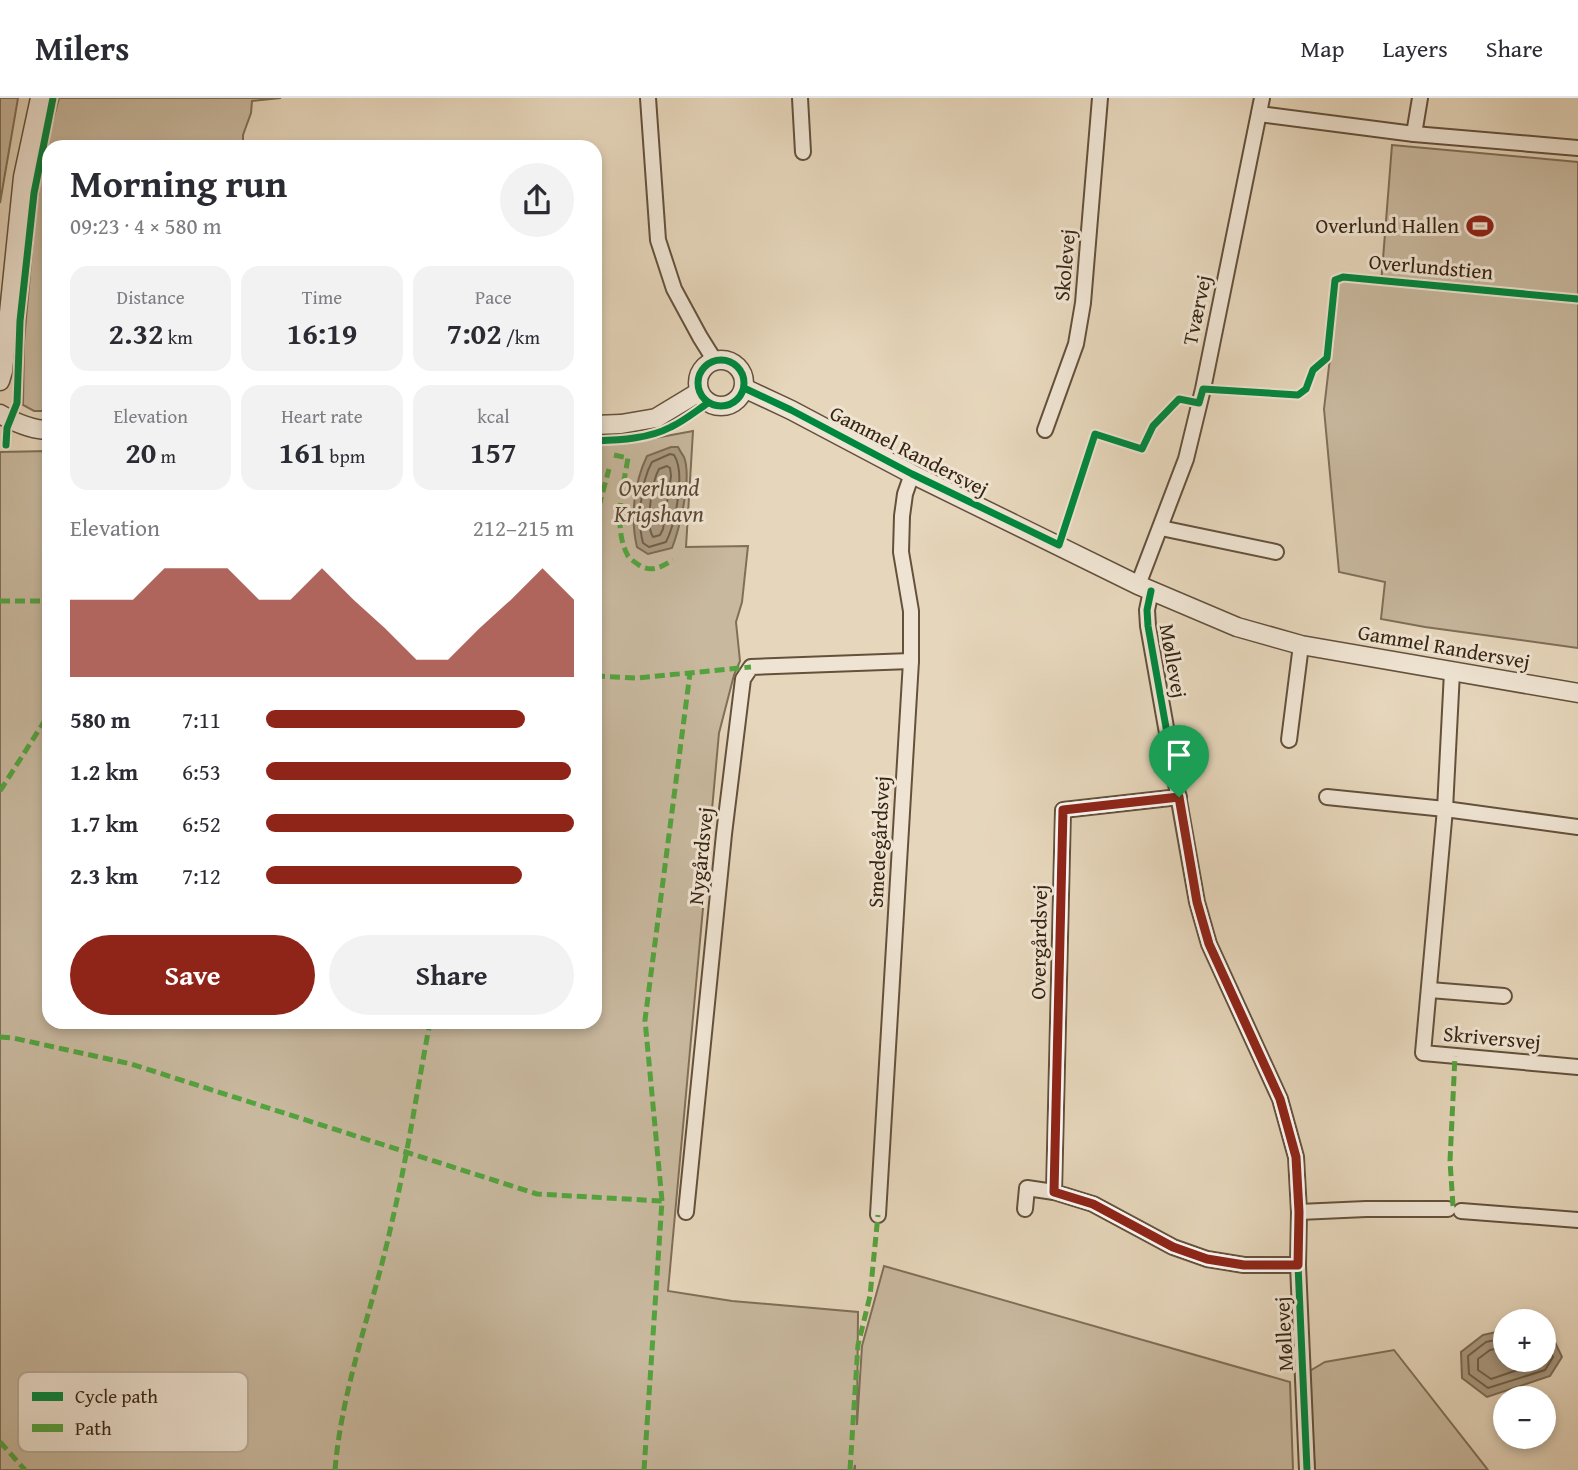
<!DOCTYPE html>
<html lang="en">
<head>
<meta charset="utf-8">
<style>
  :root { --surface:#fff; --page:#f2f2f3; --text:#2b2b33; --muted:#7c7c81; --line:#e1e1e2; --accent:#8f2418 }
  body { margin:0; font-family:"Gentium Book Plus",serif; background:var(--page); color:var(--text); height:100vh; display:flex; flex-direction:column; font-size:26px; white-space:nowrap }
  * { box-sizing:border-box; margin:0 }
  p { font-size:23px; color:var(--muted) }
  .icon { flex:none; width:38px; height:38px; fill:none; stroke:currentColor; stroke-width:2; stroke-linecap:round; stroke-linejoin:round }
  .map { position:relative; flex:1; overflow:hidden }
  .sheet { position:absolute; left:42px; top:42px; width:560px; height:889px; display:flex; flex-direction:column; background:var(--surface); border-radius:21px; box-shadow:0 4px 10px #0003 }
  .sheet>* { flex:none }
  .controls { position:absolute; left:1493px; top:1211px; display:grid; gap:14px }
  .controls a { display:grid; place-items:center; width:63px; height:63px; border-radius:50%; background:var(--surface); box-shadow:0 4px 10px #0003; font-size:35px }
  .pin { position:absolute; display:grid; place-items:center; width:60px; height:60px; color:#fff; margin:-72px -30px; border-radius:50% 50% 50% 0; rotate:-45deg; box-shadow:0 0 7px #0007 }
  .pin .icon { rotate:45deg }
  .round { display:grid; place-items:center; flex:none; width:74px; height:74px; border-radius:37px; background:var(--page) }
  .head { display:flex; align-items:center; justify-content:space-between; height:119px; padding:0 28px }
  h1 { font-size:38px; font-weight:800; line-height:52px }
  .figures { display:grid; grid-template-columns:repeat(3,1fr); gap:10px; height:119px; padding:7px 28px }
  .figures div { display:grid; align-content:center; border-radius:18px; background:var(--page); text-align:center }
  .figures b { font-size:30px; font-weight:800 }
  .figures small { font-size:19px; font-weight:400 }
  .figures p { font-size:19px }
  .chart { height:196px; padding:14px 28px }
  .chart p { display:flex; justify-content:space-between }
  .chart svg { width:100%; height:126px; margin-top:7px; fill:var(--accent); opacity:.7 }
  .action { display:flex; gap:14px; margin-top:auto; padding:14px 28px }
  .action a { flex:1; height:80px; border-radius:42px; background:var(--accent); color:#fff; font-size:28px; font-weight:800; line-height:80px; text-align:center }
  .action a+a { background:var(--page); color:var(--text) }
  ul { padding:0 28px; list-style:none; font-size:23px }
  li { display:grid; grid-template-columns:112px 84px 1fr; align-items:center; height:52px }
  li i { height:18px; border-radius:9px; background:var(--accent) }
  header { display:flex; align-items:center; gap:42px; box-sizing:border-box; height:98px; padding:0 35px; background:var(--surface); border-bottom:2px solid var(--line) }
  header strong { font-size:33px }
  nav { display:flex; gap:38px; margin-inline-start:auto; font-size:24px }
  .map>svg:first-child { display:block }
  .green { fill:#c8b89e; stroke:#806e58; stroke-width:2 }
  .water { fill:#aa9a81; stroke:#7c6b54; stroke-width:2 }
  .lines { fill:none; stroke-linecap:round; stroke-linejoin:round }
  .shore { stroke:#706049; stroke-width:2 }
  .minor-casing { stroke:#63513c; stroke-width:18 }
  .tertiary-casing { stroke:#63513c; stroke-width:21 }
  .minor { stroke:#efe4d3; stroke-width:14 }
  .tertiary { stroke:#efe4d3; stroke-width:18 }
  .quiet { stroke:#53a33f; stroke-width:5; stroke-dasharray:10 5; stroke-linecap:butt }
  .cycleway-casing { stroke:#efe4d3; stroke-width:11 }
  .cycleway { stroke:#00873e; stroke-width:7 }
  .route-casing { stroke:#fff; stroke-width:14 }
  .route { stroke:#8f2418; stroke-width:9 }
  .labels { text-anchor:middle; stroke-width:6; stroke-linejoin:round; paint-order:stroke }
  .poi-label { font-size:21px; fill:#372511; stroke:#efe4d3; text-anchor:end }
  .street-label { font-size:21px; fill:#372511; stroke:#efe4d3 }
  .water-label { font-size:23px; font-style:italic; fill:#5a4833; stroke:#efe4d3 }
  .key { fill:#efe4d3; stroke:#b8ab99; stroke-width:2 }
  .key-label { font-size:19px; fill:#372511 }
</style>
</head>
<body>
<header>
<strong>Milers</strong>
<nav><a>Map</a><a>Layers</a><a>Share</a></nav>
</header>
<div class="map">
<svg width="1578" height="1372" viewBox="0 0 1578 1372">
  <rect width="100%" height="100%" fill="#e6d6bb"/>
  <filter id="stains"><feTurbulence type="fractalNoise" baseFrequency=".00286" numOctaves="4"/><feColorMatrix values="0 0 0 0 .2 0 0 0 0 .09 0 0 0 0 .02 0 0 0 .5 -.17"/></filter>
  <radialGradient id="worn" r=".72"><stop offset=".6" stop-color="#630" stop-opacity="0"/><stop offset="1" stop-color="#630" stop-opacity=".3"/></radialGradient>
  <g class="green">
    <path d="M0,0H18L0,105Z"/>
    <path d="M59,0H281L252,3L251,15L243,37V49H49V313H34L23,307L24,244L35,119L45,52Z"/>
    <path d="M1392,47L1578,64V550L1425,529L1381,521L1385,484L1339,474L1324,311L1339,183L1381,186Z"/>
    <path d="M693,333L686,449L748,448L742,504L736,524L740,563L734,577L719,635L668,1193L732,1203L858,1214L857,1327L862,1248L884,1168L1290,1284L1293,1372H855V1367L854,1372H0V354L49,353V924H595V346L634,344Z"/>
    <path d="M1394,1252L1488,1372H1315L1308,1274L1325,1264Z"/>
  </g>
  <g class="water">
    <path d="M671,349H678C680,353 682,356 684,359C692,380 680,429 672,450L648,456L637,449C630,420 634,385 647,358Z"/>
    <path d="M1501,1233L1505,1234V1262H1544V1237L1553,1240L1562,1259L1550,1278L1487,1299L1462,1280L1461,1254L1483,1237Z"/>
  </g>
  <g class="lines">
    <g class="shore">
      <path d="M670,356L674,357C686,375 675,426 666,444L649,449L643,445C637,423 641,383 652,364Z"/>
      <path d="M667,368L670,370L671,378L663,431L660,437L653,439C645,427 652,383 659,371Z"/>
      <path d="M1505,1240L1486,1244L1468,1258L1469,1276L1488,1290L1545,1272L1553,1259L1548,1246L1544,1244"/>
      <path d="M1505,1249L1490,1252L1478,1261V1272L1491,1281L1538,1265L1542,1262"/>
    </g>
    <g class="minor-casing">
      <g id="minor">
        <path d="M648,0L658,142L674,191L700,239L715,263"/>
        <path d="M800,0L803,54"/>
        <path d="M1259,16L1414,36L1578,50"/>
        <path d="M1414,36L1420,0"/>
        <path d="M1045,332L1076,246L1083,205L1100,0"/>
        <path d="M1161,430L1276,454"/>
        <path d="M1138,487L1186,361L1203,291L1262,0"/>
        <path d="M1151,493L1147,512L1148,528L1197,804L1209,846L1280,1001L1296,1059L1299,1114L1298,1167L1307,1372"/>
        <path d="M1452,574L1445,711L1423,955L1578,969"/>
        <path d="M1289,642L1301,547"/>
        <path d="M1179,699L1063,712L1054,1094L1093,1106L1173,1149L1207,1161L1244,1167H1298"/>
        <path d="M1327,699L1445,711L1578,729"/>
        <path d="M1430,892L1504,898"/>
        <path d="M1025,1111L1027,1090L1054,1094"/>
        <path d="M1461,1113L1578,1122"/>
        <path d="M686,1114L724,736L743,581L751,569L911,563"/>
        <path d="M1299,1114L1366,1111H1448"/>
        <path d="M878,1117L911,563V513L901,454L902,418L905,396L912,376"/>
      </g>
    </g>
    <g class="tertiary-casing">
      <g id="tertiary">
        <circle cx="721" cy="285" r="23"/>
        <path d="M0,283L3,273L23,79L40,0"/>
        <path d="M744,290L791,312L912,376L1138,487L1237,529L1301,547L1578,595"/>
        <path d="M0,316C14,324 33,332 49,332"/>
        <path d="M595,327L621,326L656,320L699,294"/>
      </g>
    </g>
    <use href="#minor" class="minor"/>
    <use href="#tertiary" class="tertiary"/>
    <g class="quiet">
      <path d="M614,357L628,360C623,390 613,428 627,456C629,461 635,464 639,467C652,475 661,469 673,462"/>
      <path d="M595,423L609,371"/>
      <path d="M0,503H49"/>
      <path d="M595,578L637,580L751,569"/>
      <path d="M0,693L49,616"/>
      <path d="M0,939L13,940L131,966L537,1096L662,1103L644,1372"/>
      <path d="M662,1103L645,922L690,575"/>
      <path d="M1453,1108L1450,1063L1455,958"/>
      <path d="M0,1344L25,1372"/>
      <path d="M335,1372C342,1288 373,1210 391,1128C407,1061 417,992 430,924"/>
      <path d="M850,1372L858,1247L870,1198L878,1117"/>
    </g>
    <g class="cycleway-casing">
      <g id="cycleway">
        <circle cx="721" cy="285" r="23"/>
        <path d="M744,290L791,312L912,376L1059,447L1095,336L1142,351L1153,328L1179,301L1199,305L1203,291L1298,297L1306,291L1313,272L1327,260L1335,182L1343,179L1578,201"/>
        <path d="M595,343C620,342 648,341 671,329C684,323 696,313 708,305"/>
        <path d="M6,347L7,330L17,305L20,223L34,95L53,0"/>
        <path d="M1151,493L1147,512L1148,528L1197,804L1209,846L1280,1001L1296,1059L1299,1114L1298,1167L1307,1372"/>
      </g>
    </g>
    <use href="#cycleway" class="cycleway"/>
  </g>
  <g class="lines">
    <g class="route-casing">
      <path id="route" d="M1179,699L1197,804L1209,846L1280,1001L1296,1059L1299,1114L1298,1167H1244L1207,1161L1173,1149L1093,1106L1054,1094L1063,712Z"/>
    </g>
    <use href="#route" class="route"/>
  </g>
  <defs>
    <g id="stadium-bare" transform="scale(2.1)"><path d="M0-5a6.5 5 0 1 0 0 10a6.5 5 0 1 0 0-10ZM-3.5-1.8h7v3.6h-7Z" fill="#8f2418" stroke="#efe4d3" stroke-width="2.5" paint-order="stroke"/></g>
  </defs>
  <g fill-rule="evenodd">
    <use href="#stadium-bare" x="1480" y="128"/>
  </g>
  <g class="labels">
    <g class="poi-label">
      <text x="1459" y="135">Overlund Hallen</text>
    </g>
    <g class="street-label">
      <text transform="translate(1065 167) rotate(-85)" y="7">Skolevej</text>
      <text transform="translate(1431 169) rotate(5)" y="7">Overlundstien</text>
      <text transform="translate(1197 212) rotate(-78)" y="7">Tværvej</text>
      <text transform="translate(909 353) rotate(27)" y="7">Gammel Randersvej</text>
      <text transform="translate(1444 549) rotate(10)" y="7">Gammel Randersvej</text>
      <text transform="translate(1173 563) rotate(80)" y="7">Møllevej</text>
      <text transform="translate(879 744) rotate(-87)" y="7">Smedegårdsvej</text>
      <text transform="translate(701 758) rotate(-84)" y="7">Nygårdsvej</text>
      <text transform="translate(1039 844) rotate(-89)" y="7">Overgårdsvej</text>
      <text transform="translate(1492 940) rotate(5)" y="7">Skriversvej</text>
      <text transform="translate(1284 1236) rotate(-93)" y="7">Møllevej</text>
    </g>
    <g class="water-label">
      <text x="659" y="398">Overlund<tspan x="659" dy="26">Krigshavn</tspan></text>
    </g>
  </g>
  <rect x="18" y="1274" width="230" height="80" rx="10" class="key"/>
  <rect x="32" y="1294" width="31" height="9" fill="#00873e"/>
  <rect x="32" y="1326" width="31" height="8" fill="#53a33f"/>
  <g class="key-label">
    <text x="75" y="1305">Cycle path</text>
    <text x="75" y="1337">Path</text>
  </g>
  <rect width="100%" height="100%" filter="url(#stains)"/>
  <rect width="100%" height="100%" fill="url(#worn)"/>
</svg>
<div class="controls">
<a>+</a>
<a>−</a>
</div>
<div class="pin" style="left:1179px;top:699px;background:#1e9e55"><svg class="icon" aria-label="arrive" viewBox="0 0 24 24"><path d="M6 21V4h12l-3 4 3 4H6"/></svg></div>
<section class="sheet">
<div class="head"><div><h1>Morning run</h1><p>09:23 · 4 × 580 m</p></div><a class="round"><svg class="icon" aria-label="share" viewBox="0 0 24 24"><path d="M12 15V3M7 8l5-5 5 5M5 13v7h14v-7"/></svg></a></div>
<div class="figures">
<div><p>Distance</p><b>2.32<small> km</small></b></div>
<div><p>Time</p><b>16:19</b></div>
<div><p>Pace</p><b>7:02<small> /km</small></b></div>
</div>
<div class="figures">
<div><p>Elevation</p><b>20<small> m</small></b></div>
<div><p>Heart rate</p><b>161<small> bpm</small></b></div>
<div><p>kcal</p><b>157</b></div>
</div>
<div class="chart"><p><span>Elevation</span>212–215 m</p>
<svg viewBox="0 0 160 44" preserveAspectRatio="none"><path d="M0 44V17L10 17L20 17L30 6L40 6L50 6L60 17L70 17L80 6L90 17L100 27L110 38L120 38L130 27L140 17L150 6L160 17V44z"/></svg>
</div>
<ul>
<li><b>580 m</b>7:11<i style="width:84%"></i></li>
<li><b>1.2 km</b>6:53<i style="width:99%"></i></li>
<li><b>1.7 km</b>6:52<i style="width:100%"></i></li>
<li><b>2.3 km</b>7:12<i style="width:83%"></i></li>
</ul>
<div class="action"><a>Save</a><a>Share</a></div>
</section>
</div>
</body>
</html>
